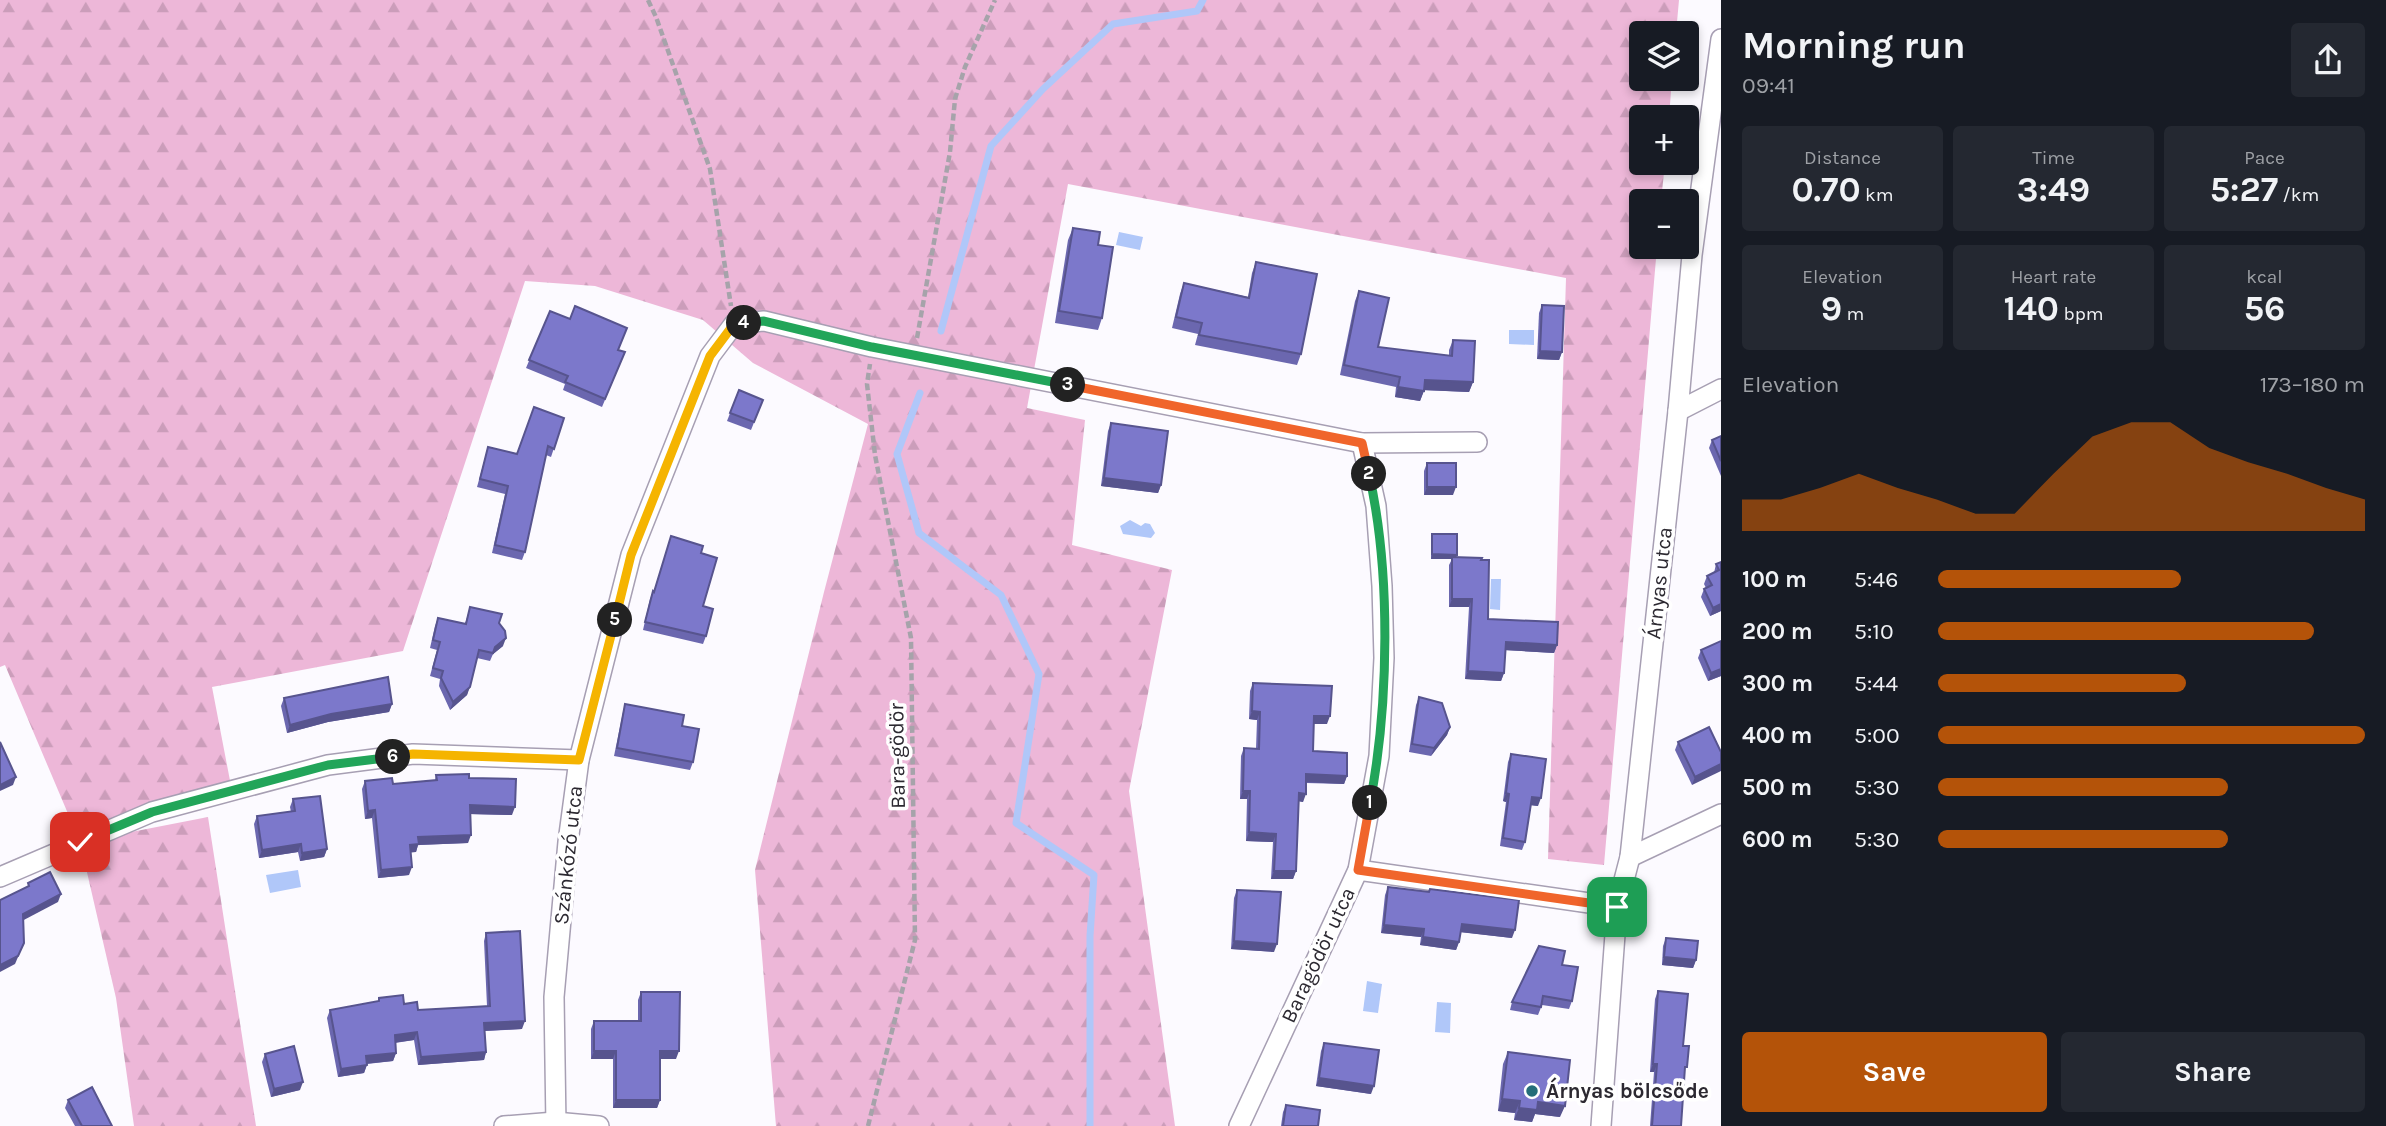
<!DOCTYPE html>
<html lang="en">
<head>
<meta charset="utf-8">
<style>
  :root { --surface:#171b24; --page:#242831; --text:#f1f3f6; --muted:#9ea1a6; --accent:#b45309 }
  body { margin:0; font-family:Karla,sans-serif; background:var(--page); color:var(--text); height:100vh; display:flex; flex-direction:column; font-size:26px; white-space:nowrap }
  * { box-sizing:border-box; margin:0 }
  p { font-size:23px; color:var(--muted) }
  .icon { flex:none; width:38px; height:38px; fill:none; stroke:currentColor; stroke-width:2; stroke-linecap:round; stroke-linejoin:round }
  .map { position:relative; flex:1; overflow:hidden }
  .panel { display:flex; flex-direction:column; background:var(--surface); width:665px }
  .panel>* { flex:none }
  .controls { position:absolute; left:1629px; top:21px; display:grid; gap:14px }
  .controls a { display:grid; place-items:center; width:70px; height:70px; border-radius:7px; background:var(--surface); box-shadow:0 4px 10px #0003; font-size:35px }
  .pin { position:absolute; display:grid; place-items:center; width:60px; height:60px; color:#fff; margin:-30px; border-radius:14px; box-shadow:0 4px 10px #0006 }
  .km { position:absolute; width:35px; height:35px; margin:-18px; border-radius:50%; background:#222; color:#fff; font-size:19px; line-height:35px; text-align:center }
  .round { display:grid; place-items:center; flex:none; width:74px; height:74px; border-radius:7px; background:var(--page) }
  .head { display:flex; align-items:center; justify-content:space-between; height:119px; padding:0 21px }
  h1 { font-size:38px; font-weight:700; line-height:52px }
  .metrics { display:grid; grid-template-columns:repeat(3,1fr); gap:10px; height:119px; padding:7px 21px }
  .metrics div { display:grid; align-content:center; border-radius:7px; background:var(--page); text-align:center }
  .metrics b { font-size:35px; font-weight:700 }
  .metrics small { font-size:19px; font-weight:400 }
  .metrics p { font-size:19px }
  .chart { height:196px; padding:14px 21px }
  .chart p { display:flex; justify-content:space-between }
  .chart svg { width:100%; height:126px; margin-top:7px; fill:var(--accent); opacity:.7 }
  .action { display:flex; gap:14px; margin-top:auto; padding:14px 21px }
  .action a { flex:1; height:80px; border-radius:7px; background:var(--accent); color:#fff; font-size:28px; font-weight:700; line-height:80px; text-align:center }
  .action a+a { background:var(--page); color:var(--text) }
  ul { padding:0 21px; list-style:none; font-size:23px }
  li { display:grid; grid-template-columns:112px 84px 1fr; align-items:center; height:52px }
  li i { height:18px; border-radius:9px; background:var(--accent) }
  main { display:flex; flex:1; min-height:0 }
  .map>svg:first-child { display:block }
  .forest { fill:url(#forest-firs) }
  .water { fill:#b0c7f9 }
  .lines { fill:none; stroke-linecap:round; stroke-linejoin:round }
  .stream { stroke:#b0c7f9; stroke-width:7 }
  .minor-casing { stroke:#a79fb3; stroke-width:22 }
  .path { stroke:#a6a3aa; stroke-width:4.5; stroke-dasharray:7 3.5; stroke-linecap:butt }
  .minor { stroke:#fff; stroke-width:19 }
  .wall { fill:#6b67af }
  .shaded-wall { fill:#57548e }
  .building { fill:#7c78cb; stroke:#57548e; stroke-width:2 }
  .split-1-casing { stroke:#fff; stroke-width:14 }
  .split-2-casing { stroke:#fff; stroke-width:14 }
  .split-3-casing { stroke:#fff; stroke-width:14 }
  .split-4-casing { stroke:#fff; stroke-width:14 }
  .split-5-casing { stroke:#fff; stroke-width:14 }
  .split-6-casing { stroke:#fff; stroke-width:14 }
  .split-7-casing { stroke:#fff; stroke-width:14 }
  .split-1 { stroke:#f0652b; stroke-width:9 }
  .split-2 { stroke:#22a559; stroke-width:9 }
  .split-3 { stroke:#f0652b; stroke-width:9 }
  .split-4 { stroke:#22a559; stroke-width:9 }
  .split-5 { stroke:#f5b400; stroke-width:9 }
  .split-6 { stroke:#f5b400; stroke-width:9 }
  .split-7 { stroke:#22a559; stroke-width:9 }
  .poi-dot { fill:#256e79; stroke:#fff; stroke-width:2.5 }
  .labels { text-anchor:middle; stroke-width:7; stroke-linejoin:round; paint-order:stroke }
  .street-label { font-size:21px; fill:#2c2931; stroke:#fff }
  .poi-label { font-size:21px; font-weight:bold; fill:#2c2931; stroke:#fff; text-anchor:start }
</style>
</head>
<body>
<main>
<div class="map">
<svg width="1721" height="1126" viewBox="0 0 1721 1126">
  <defs>
    <pattern id="forest-firs" width="22" height="20" patternUnits="userSpaceOnUse" patternTransform="scale(1.75)"><rect width="22" height="20" fill="#edb7d8"/><path d="M5 1l3.5 6h-7zM16 11l3.5 6h-7z" fill="#cb9dba"/></pattern>
  </defs>
  <rect width="100%" height="100%" fill="#fcfaff"/>
  <path class="forest" d="M0,0H1679L1676,33H1642V79H1672L1669,117H1642V163H1665L1661,201H1642V247H1657L1604,865L1548,859L1566,278L1068,184L1027,408L1085,420L1072,545L1172,570L1129,791L1175,1126H776L755,870L824,592L868,424L753,363L703,320L595,286L525,281L403,651L212,687L232,791L85,841L208,817L256,1126H134L116,998L80,842L5,665L0,667Z"/>
  <g class="water">
    <path d="M1119,232L1143,237L1140,250L1116,245Z"/>
    <path d="M1509,330H1534V345L1509,344Z"/>
    <path d="M1130,520L1141,526L1145,523L1150,524L1155,533L1151,538L1123,534L1120,526Z"/>
    <path d="M1491,579H1501L1500,610L1490,609Z"/>
    <path d="M298,870L301,887L270,893L266,875Z"/>
    <path d="M1367,981L1382,984L1378,1013L1363,1011Z"/>
    <path d="M1437,1002L1451,1003L1450,1033L1435,1032Z"/>
  </g>
  <g class="lines">
    <g class="stream">
      <path d="M941,331L991,146L1043,89L1113,24L1197,11L1203,0"/>
      <path d="M920,393L897,454L919,533L1001,595L1039,674L1016,823L1094,875L1090,936V1126"/>
    </g>
    <g class="minor-casing">
      <g id="minor">
        <path d="M1678,411L1721,389"/>
        <path d="M1630,857L1721,814"/>
        <path d="M1358,870L1617,907"/>
        <path d="M0,877L152,812L328,765L413,754L579,760"/>
        <path d="M504,1126L555,1122L599,1126"/>
        <path d="M556,1126L554,997L568,842L579,760L631,555L710,356L734,324L764,321L872,347L1362,443L1477,442"/>
        <path d="M1239,1126L1358,870L1379,756L1384,658L1382,586L1376,506L1362,443"/>
        <path d="M1601,1126L1617,907L1630,857L1678,411L1692,255L1721,39"/>
      </g>
    </g>
    <g class="path">
      <path d="M648,0L656,17L710,169L731,306"/>
      <path d="M917,338L950,152L955,99L965,67L995,0"/>
      <path d="M868,1126L915,940L911,638L875,455L867,384L870,364"/>
    </g>
    <use href="#minor" class="minor"/>
  </g>
  <g class="wall">
    <path d="M1073,228L1098,245L1102,318L1098,330L1055,323L1068,240Z"/>
    <path d="M1256,262L1301,354L1297,365L1195,345L1198,334L1172,328L1180,294L1184,283L1248,297L1252,273Z"/>
    <path d="M1359,291L1378,347L1449,356V350L1453,340L1473,382L1469,392L1424,390L1420,401L1395,397L1396,387L1340,375L1355,301Z"/>
    <path d="M1542,305L1562,352L1559,360L1537,359L1539,313Z"/>
    <path d="M550,311L618,350L625,352L602,407L563,390L565,384L526,368Z"/>
    <path d="M739,390L763,400L751,430L727,421Z"/>
    <path d="M564,418L551,457L546,455L525,552L522,560L492,553L505,494L477,487L488,447L517,454Z"/>
    <path d="M1111,423L1161,485L1158,493L1101,486L1108,431Z"/>
    <path d="M1721,436V476L1709,448L1712,440Z"/>
    <path d="M1427,463L1453,495H1424V471Z"/>
    <path d="M1432,534L1457,555L1456,558L1488,619L1557,645L1554,653L1505,650L1504,673L1501,681L1465,679L1469,607H1449V565L1452,559H1431V538Z"/>
    <path d="M671,536L701,553L703,606L706,636L703,644L643,630L650,599L653,591H654Z"/>
    <path d="M1721,562V611L1710,616L1701,597L1704,589L1706,588L1704,584L1707,576L1714,573L1716,564Z"/>
    <path d="M470,607L499,623L503,646L493,654L490,661L477,658L467,695L450,710L439,686L440,679L430,676L437,650L430,648L435,626L438,618L465,624Z"/>
    <path d="M1721,642V676L1708,681L1698,658L1701,650Z"/>
    <path d="M1253,683L1327,724H1314L1313,751L1347,776L1344,784L1306,783L1303,802L1299,801L1296,871L1293,879H1271L1273,842L1246,841L1247,799H1240L1241,756L1244,748L1256,749L1257,720L1249,719L1250,691Z"/>
    <path d="M1419,697L1450,727L1447,735L1431,756L1409,752L1416,705Z"/>
    <path d="M284,698L392,704L389,712L328,722L287,733L281,706Z"/>
    <path d="M625,704L682,726L693,762L690,770L614,756L623,712Z"/>
    <path d="M1678,742L1721,752L1692,785L1675,750Z"/>
    <path d="M1511,754L1538,806L1531,805L1525,842L1522,850L1500,846L1506,802L1503,801L1508,762Z"/>
    <path d="M436,775L469,778L512,815L471,814L468,843L418,845L416,852H410L409,875L378,878L372,818L365,819L362,789L365,781L393,784L435,780Z"/>
    <path d="M293,799L327,849L324,857L300,861L298,852L259,858L254,824L257,816L291,812L290,807Z"/>
    <path d="M1388,887L1429,892L1430,889L1512,938L1461,932L1459,942L1456,950L1420,945L1421,937L1381,933L1385,895Z"/>
    <path d="M1237,890L1274,952L1231,949L1234,898Z"/>
    <path d="M486,933L522,1029L485,1031L486,1052L484,1060L418,1065L414,1040L395,1043L396,1053L393,1061L367,1064L364,1073L338,1077L327,1018L330,1010L378,1001L379,998L404,1004L418,1010L487,1006L484,941Z"/>
    <path d="M1666,938L1696,960L1693,968L1662,965L1663,946Z"/>
    <path d="M1562,965L1572,1001L1569,1009L1542,1005L1538,1015L1510,1010L1512,1002Z"/>
    <path d="M1658,991L1683,1046L1684,1075L1681,1126H1650L1654,1072H1650L1655,999Z"/>
    <path d="M641,992L676,1059H660V1100L657,1108H613V1059H591V1029L594,1021H638V1000Z"/>
    <path d="M1324,1043L1371,1094L1316,1086L1321,1051Z"/>
    <path d="M1508,1052L1560,1117L1535,1114L1532,1122L1514,1120L1515,1113L1498,1111L1503,1064Z"/>
    <path d="M265,1054L300,1090L271,1097L262,1062Z"/>
    <path d="M68,1100L112,1126H75L65,1108Z"/>
    <path d="M1286,1105L1318,1126H1281L1283,1112Z"/>
  </g>
  <g class="shaded-wall">
    <path d="M1540,351L1562,352L1559,360L1537,359Z"/>
    <path d="M1425,380L1473,382L1469,392L1421,390Z"/>
    <path d="M1398,387L1424,391L1420,401L1395,397Z"/>
    <path d="M1104,478L1161,485L1158,493L1101,486Z"/>
    <path d="M1427,487H1456L1453,495H1424Z"/>
    <path d="M1432,554L1457,555L1455,559H1431Z"/>
    <path d="M1452,599H1472L1469,607H1449Z"/>
    <path d="M1721,604V611L1710,616L1713,608Z"/>
    <path d="M506,638L503,646L492,655L495,647Z"/>
    <path d="M1506,642L1557,645L1554,653L1503,650Z"/>
    <path d="M1721,669V676L1708,681L1711,673Z"/>
    <path d="M1468,671L1504,673L1501,681L1465,679Z"/>
    <path d="M470,687L467,695L450,710L453,702Z"/>
    <path d="M392,704L389,712L328,722L287,733L290,725L331,714Z"/>
    <path d="M1252,711L1260,712L1257,720L1249,719Z"/>
    <path d="M1314,716H1330L1327,724H1311Z"/>
    <path d="M1450,727L1447,735L1431,756L1434,748Z"/>
    <path d="M1721,764V771L1692,785L1695,777Z"/>
    <path d="M1306,774L1347,776L1344,784L1303,782Z"/>
    <path d="M16,777L13,785L0,791V785Z"/>
    <path d="M1243,791H1250L1247,799H1240Z"/>
    <path d="M1299,793L1306,794L1303,802L1297,801Z"/>
    <path d="M1506,793L1509,794L1506,802L1503,801Z"/>
    <path d="M1532,797L1541,798L1538,806L1529,805Z"/>
    <path d="M470,805L515,807L512,815L467,814Z"/>
    <path d="M375,810L372,818L365,819L368,811Z"/>
    <path d="M1249,832L1276,834L1273,842L1246,841Z"/>
    <path d="M471,835L468,843L418,845L416,852L407,853L410,845L418,837Z"/>
    <path d="M301,844L298,852L259,858L262,850Z"/>
    <path d="M327,849L324,857L300,861L302,853Z"/>
    <path d="M412,867L409,875L378,878L381,870Z"/>
    <path d="M1274,871H1296L1293,879H1271Z"/>
    <path d="M61,894L58,902L20,922L23,914Z"/>
    <path d="M1462,924L1515,930L1512,938L1459,932Z"/>
    <path d="M1384,925L1424,929L1421,937L1381,933Z"/>
    <path d="M1423,937L1459,942L1456,950L1420,945Z"/>
    <path d="M1234,941L1277,944L1274,952L1231,949Z"/>
    <path d="M24,943L15,964L0,972V965Z"/>
    <path d="M1664,957L1696,960L1693,968L1662,965Z"/>
    <path d="M525,1021L522,1029L482,1031L484,1023Z"/>
    <path d="M417,1032L414,1040L392,1043L395,1035Z"/>
    <path d="M594,1051H616L613,1059H591Z"/>
    <path d="M660,1051H679L676,1059H657Z"/>
    <path d="M486,1052L484,1060L418,1065L421,1057Z"/>
    <path d="M396,1053L393,1061L363,1064L366,1056Z"/>
    <path d="M1653,1064H1657L1654,1072H1650Z"/>
    <path d="M367,1065L364,1073L338,1077L341,1069Z"/>
    <path d="M1319,1078L1374,1086L1371,1094L1316,1086Z"/>
    <path d="M303,1082L300,1090L271,1097L274,1089Z"/>
    <path d="M1502,1099L1520,1101L1515,1113L1498,1111Z"/>
    <path d="M616,1100H660L657,1108H613Z"/>
    <path d="M1538,1102L1565,1106L1560,1117L1535,1114L1532,1122L1514,1120L1519,1108Z"/>
  </g>
  <g class="building">
    <path d="M1073,228L1100,232L1098,245L1113,247L1102,318L1059,311Z"/>
    <path d="M1256,262L1317,274L1301,354L1199,335L1202,323L1176,317L1184,283L1249,298Z"/>
    <path d="M1359,291L1389,298L1378,347L1452,356L1453,340L1475,341L1473,382L1425,380L1424,391L1398,387L1400,377L1344,365Z"/>
    <path d="M1542,305L1564,306L1562,352L1540,351Z"/>
    <path d="M575,306L627,328L618,350L625,352L605,399L565,382L568,376L529,360L550,311L570,319Z"/>
    <path d="M739,390L763,400L754,422L730,413Z"/>
    <path d="M534,407L564,418L554,449L548,446L525,552L495,545L508,486L480,479L488,447L517,454Z"/>
    <path d="M1111,423L1168,431L1161,485L1104,478Z"/>
    <path d="M1721,436V461L1712,440Z"/>
    <rect x="1427" y="463" width="29" height="24"/>
    <path d="M1432,534H1457V555L1432,554Z"/>
    <path d="M671,536L703,546L701,553L717,558L703,606L713,609L706,636L645,622L653,591L654,592Z"/>
    <path d="M1452,557L1482,558L1481,560H1489L1488,619L1558,622L1557,645L1506,642L1504,673L1468,671L1472,599H1452Z"/>
    <path d="M1721,562V604L1713,608L1704,589L1712,585L1707,576L1719,570L1716,564Z"/>
    <path d="M470,607L502,614L499,623L505,631L506,638L495,647L493,653L479,650L470,687L453,702L441,678L443,671L433,668L440,642L433,640L438,618L466,624Z"/>
    <path d="M1721,641V669L1711,673L1701,650Z"/>
    <path d="M388,677L392,704L331,714L290,725L284,698Z"/>
    <path d="M1253,683L1332,686L1330,716H1314L1313,751L1347,753V776L1306,774V794L1299,793L1296,871H1274L1276,834L1249,832L1250,791H1243L1244,748L1259,749L1260,712L1252,711Z"/>
    <path d="M1419,697L1442,703L1450,727L1434,748L1412,744Z"/>
    <path d="M625,704L684,715L682,726L699,729L693,762L617,748Z"/>
    <path d="M1709,727L1721,752V764L1695,777L1678,742Z"/>
    <path d="M0,742L16,777L0,785Z"/>
    <path d="M1511,754L1546,759L1541,798L1532,797L1525,842L1503,838L1509,794L1506,793Z"/>
    <path d="M469,774V778L516,779L515,807L470,805L471,835L418,837L419,844L410,845L412,867L381,870L375,810L368,811L365,781L392,778L393,784L437,780L436,775Z"/>
    <path d="M320,796L327,849L302,853L301,844L262,850L257,816L295,811L293,799Z"/>
    <path d="M50,872L61,894L23,914L24,943L18,956L0,965V900L29,886L28,883Z"/>
    <path d="M1388,887L1429,892L1430,889L1519,900L1515,930L1462,924L1459,942L1423,937L1424,929L1384,925Z"/>
    <path d="M1237,890L1281,892L1277,944L1234,941Z"/>
    <path d="M520,931L525,1021L484,1023L486,1052L421,1057L417,1032L395,1035L396,1053L366,1056L367,1065L341,1069L330,1010L379,1001V998L403,995L404,1004L417,1002L418,1010L490,1006L486,933Z"/>
    <path d="M1666,938L1698,941L1696,960L1664,957Z"/>
    <path d="M1539,946L1565,951L1562,965L1578,967L1572,1001L1543,996L1541,1007L1512,1002Z"/>
    <path d="M1658,991L1688,994L1683,1046H1689L1687,1067H1685L1681,1126H1652L1657,1064H1653Z"/>
    <path d="M641,992H680L679,1051H660V1100H616V1051H594V1021H641Z"/>
    <path d="M1324,1043L1379,1050L1374,1086L1319,1078Z"/>
    <path d="M294,1046L303,1082L274,1089L265,1054Z"/>
    <path d="M1508,1052L1570,1060L1565,1106L1538,1102L1537,1110L1519,1108L1520,1101L1502,1099Z"/>
    <path d="M92,1087L112,1126H82L68,1100Z"/>
    <path d="M1286,1105L1320,1110L1318,1126H1283Z"/>
  </g>
  <g class="lines">
    <g class="split-1-casing">
      <path id="split-1" d="M1370,803L1358,870L1617,907"/>
    </g>
    <g class="split-2-casing">
      <path id="split-2" d="M1369,474C1391,572 1389,704 1370,803"/>
    </g>
    <g class="split-3-casing">
      <path id="split-3" d="M1068,385L1362,443L1369,474"/>
    </g>
    <g class="split-4-casing">
      <path id="split-4" d="M744,323L764,321L872,347L1068,385"/>
    </g>
    <g class="split-5-casing">
      <path id="split-5" d="M615,620L631,555L710,356L734,324L744,323"/>
    </g>
    <g class="split-6-casing">
      <path id="split-6" d="M393,757L413,754L579,760L615,620"/>
    </g>
    <g class="split-7-casing">
      <path id="split-7" d="M80,842L152,812L328,765L393,757"/>
    </g>
    <use href="#split-1" class="split-1"/>
    <use href="#split-2" class="split-2"/>
    <use href="#split-3" class="split-3"/>
    <use href="#split-4" class="split-4"/>
    <use href="#split-5" class="split-5"/>
    <use href="#split-6" class="split-6"/>
    <use href="#split-7" class="split-7"/>
  </g>
  <circle class="poi-dot" cx="1532" cy="1091" r="7"/>
  <g class="labels">
    <g class="street-label">
      <text transform="translate(1659 583) rotate(-84)" y="7">Árnyas utca</text>
      <text transform="translate(897 756) rotate(-91)" y="7">Bara-gödör</text>
      <text transform="translate(568 855) rotate(-84)" y="7">Szánkózó utca</text>
      <text transform="translate(1318 955) rotate(-65)" y="7">Baragödör utca</text>
    </g>
    <g class="poi-label">
      <text x="1546" y="1098">Árnyas bölcsőde</text>
    </g>
  </g>
</svg>
<div class="controls">
<a><svg class="icon" aria-label="layers" viewBox="0 0 24 24"><path d="M12 4l9 5-9 5-9-5zM3 14l9 5 9-5"/></svg></a>
<a>+</a>
<a>−</a>
</div>
<div class="pin" style="left:1617px;top:907px;background:#1e9e55"><svg class="icon" aria-label="arrive" viewBox="0 0 24 24"><path d="M6 21V4h12l-3 4 3 4H6"/></svg></div>
<div class="pin" style="left:80px;top:842px;background:#d93025"><svg class="icon" aria-label="check" viewBox="0 0 24 24"><path d="M5 12l5 5 9-10"/></svg></div>
<b class="km" style="left:1370px;top:803px">1</b>
<b class="km" style="left:1369px;top:474px">2</b>
<b class="km" style="left:1068px;top:385px">3</b>
<b class="km" style="left:744px;top:323px">4</b>
<b class="km" style="left:615px;top:620px">5</b>
<b class="km" style="left:393px;top:757px">6</b>
</div>
<section class="panel">
<div class="head"><div><h1>Morning run</h1><p>09:41</p></div><a class="round"><svg class="icon" aria-label="share" viewBox="0 0 24 24"><path d="M12 15V3M7 8l5-5 5 5M5 13v7h14v-7"/></svg></a></div>
<div class="metrics">
<div><p>Distance</p><b>0.70<small> km</small></b></div>
<div><p>Time</p><b>3:49</b></div>
<div><p>Pace</p><b>5:27<small> /km</small></b></div>
</div>
<div class="metrics">
<div><p>Elevation</p><b>9<small> m</small></b></div>
<div><p>Heart rate</p><b>140<small> bpm</small></b></div>
<div><p>kcal</p><b>56</b></div>
</div>
<div class="chart"><p><span>Elevation</span>173–180 m</p>
<svg viewBox="0 0 160 44" preserveAspectRatio="none"><path d="M0 44V33L10 33L20 29L30 24L40 29L50 33L60 38L70 38L80 24L90 11L100 6L110 6L120 15L130 20L140 24L150 29L160 33V44z"/></svg>
</div>
<ul>
<li><b>100 m</b>5:46<i style="width:57%"></i></li>
<li><b>200 m</b>5:10<i style="width:88%"></i></li>
<li><b>300 m</b>5:44<i style="width:58%"></i></li>
<li><b>400 m</b>5:00<i style="width:100%"></i></li>
<li><b>500 m</b>5:30<i style="width:68%"></i></li>
<li><b>600 m</b>5:30<i style="width:68%"></i></li>
</ul>
<div class="action"><a>Save</a><a>Share</a></div>
</section>
</main>
</body>
</html>
